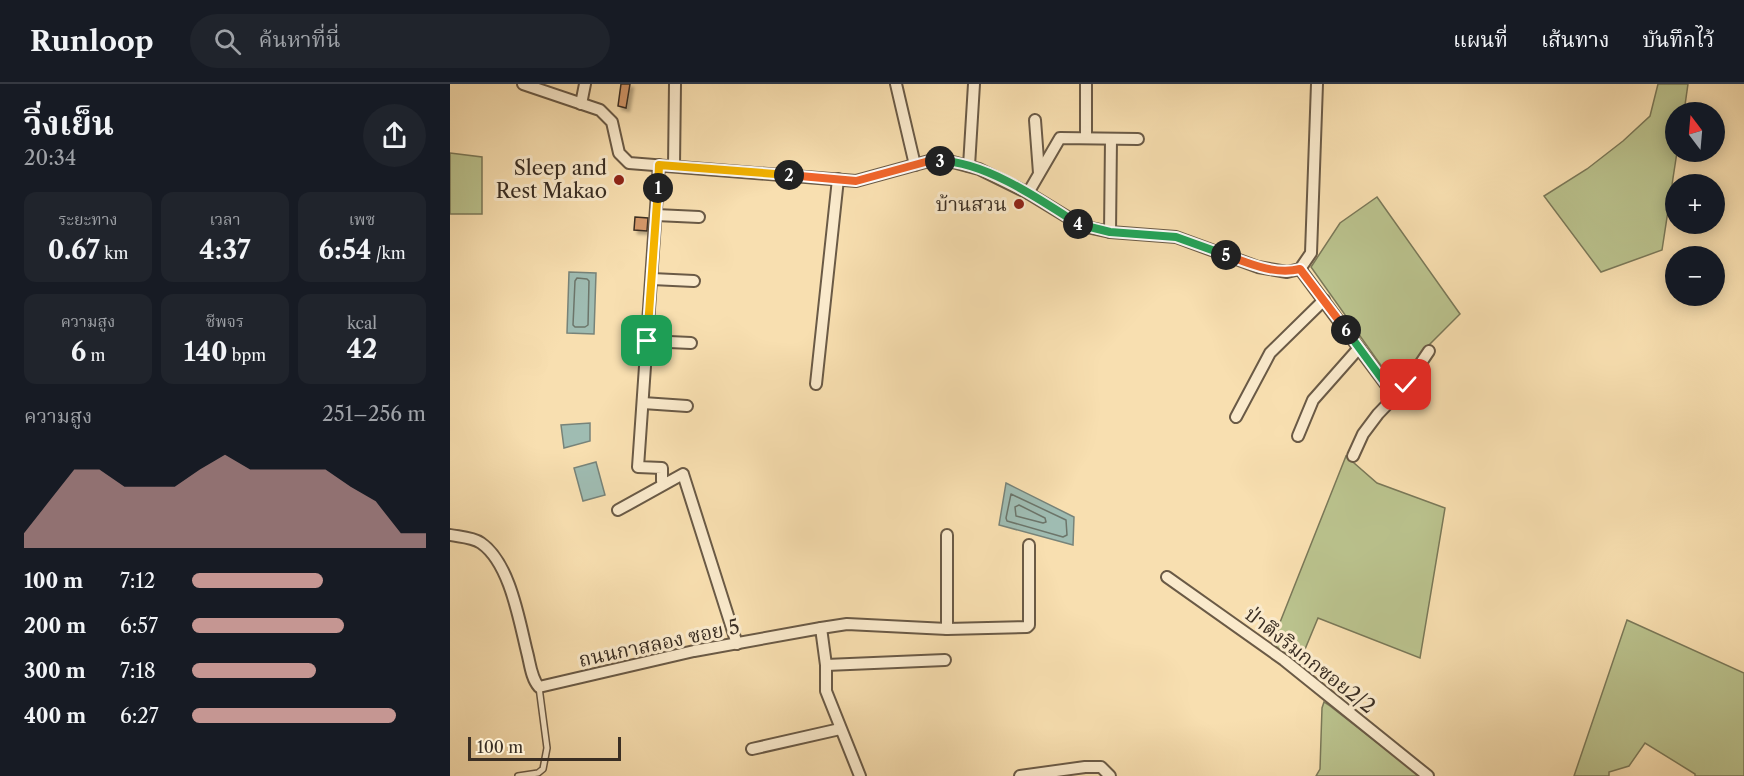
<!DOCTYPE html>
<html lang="th">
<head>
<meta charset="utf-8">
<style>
  :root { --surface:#171b24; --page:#20242c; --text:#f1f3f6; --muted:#9ea1a6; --line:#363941; --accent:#c59692 }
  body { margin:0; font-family:"Libre Caslon Text","Noto Serif Thai",serif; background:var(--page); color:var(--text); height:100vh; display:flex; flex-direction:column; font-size:22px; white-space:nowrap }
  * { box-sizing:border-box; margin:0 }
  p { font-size:20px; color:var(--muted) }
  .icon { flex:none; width:33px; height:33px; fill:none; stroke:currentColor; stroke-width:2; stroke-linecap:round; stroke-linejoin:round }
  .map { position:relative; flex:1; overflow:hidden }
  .drawer { display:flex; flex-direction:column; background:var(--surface); width:450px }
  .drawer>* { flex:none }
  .needle { width:39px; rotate:344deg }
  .controls { position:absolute; left:1215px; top:18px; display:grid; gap:12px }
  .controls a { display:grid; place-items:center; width:60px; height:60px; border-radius:50%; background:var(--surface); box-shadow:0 3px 15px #0003; font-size:30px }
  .scale { position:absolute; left:18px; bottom:15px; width:153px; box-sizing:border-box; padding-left:6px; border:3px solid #3a2e23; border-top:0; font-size:16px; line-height:21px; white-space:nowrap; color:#3a2e23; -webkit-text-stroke:4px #faeacc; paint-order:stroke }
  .pin { position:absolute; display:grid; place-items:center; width:51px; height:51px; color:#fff; margin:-26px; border-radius:12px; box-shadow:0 3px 9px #0006 }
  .km { position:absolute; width:30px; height:30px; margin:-15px; border-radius:50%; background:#222; color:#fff; font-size:16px; line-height:30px; text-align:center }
  .round { display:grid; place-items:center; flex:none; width:63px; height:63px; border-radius:32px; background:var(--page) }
  .overview { display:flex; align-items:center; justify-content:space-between; height:102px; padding:0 24px }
  h1 { font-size:33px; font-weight:700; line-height:45px }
  .metrics { display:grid; grid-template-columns:repeat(3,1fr); gap:9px; height:102px; padding:6px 24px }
  .metrics div { display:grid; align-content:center; border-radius:12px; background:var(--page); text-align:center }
  .metrics b { font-size:26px; font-weight:700 }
  .metrics small { font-size:16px; font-weight:400 }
  .metrics p { font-size:16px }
  .chart { height:168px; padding:12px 24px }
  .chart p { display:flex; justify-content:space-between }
  .chart svg { width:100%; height:108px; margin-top:6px; fill:var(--accent); opacity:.7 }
  ul { padding:0 24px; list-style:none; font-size:20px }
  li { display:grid; grid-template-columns:96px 72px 1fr; align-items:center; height:45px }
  li i { height:15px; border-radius:8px; background:var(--accent) }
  header { display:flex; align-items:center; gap:36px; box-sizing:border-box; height:84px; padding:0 30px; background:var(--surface); border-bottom:2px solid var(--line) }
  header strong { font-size:28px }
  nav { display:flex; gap:33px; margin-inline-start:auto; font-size:21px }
  .search { width:420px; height:54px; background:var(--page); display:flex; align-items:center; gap:15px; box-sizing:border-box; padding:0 21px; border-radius:33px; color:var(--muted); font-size:22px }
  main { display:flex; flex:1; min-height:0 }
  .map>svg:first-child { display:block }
  .green { fill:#bac28d; stroke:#7a7858; stroke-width:1.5 }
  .water { fill:#9fbcb2; stroke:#778379; stroke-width:1.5 }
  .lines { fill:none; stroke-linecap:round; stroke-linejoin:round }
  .shore { stroke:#6c756a; stroke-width:1.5 }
  .building { fill:#d4986a; stroke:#3a2e23; stroke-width:1.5; filter:url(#shadow) }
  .lane-casing { stroke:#6a5a46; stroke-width:8 }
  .street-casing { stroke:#6a5a46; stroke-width:14 }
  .lane { stroke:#faeacc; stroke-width:5 }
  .street { stroke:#faeacc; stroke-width:10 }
  .split-1-casing { stroke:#fff; stroke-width:12 }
  .split-2-casing { stroke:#fff; stroke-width:12 }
  .split-3-casing { stroke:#fff; stroke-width:12 }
  .split-4-casing { stroke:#fff; stroke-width:12 }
  .split-5-casing { stroke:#fff; stroke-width:12 }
  .split-6-casing { stroke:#fff; stroke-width:12 }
  .split-7-casing { stroke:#fff; stroke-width:12 }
  .split-1 { stroke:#f5b400; stroke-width:8 }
  .split-2 { stroke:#f5b400; stroke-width:8 }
  .split-3 { stroke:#f0652b; stroke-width:8 }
  .split-4 { stroke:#22a559; stroke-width:8 }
  .split-5 { stroke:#22a559; stroke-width:8 }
  .split-6 { stroke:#f0652b; stroke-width:8 }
  .split-7 { stroke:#22a559; stroke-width:8 }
  .poi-dot { fill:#8f2418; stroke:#faeacc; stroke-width:2 }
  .labels { text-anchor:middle; stroke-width:6; stroke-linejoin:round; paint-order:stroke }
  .poi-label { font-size:20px; fill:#3a2e23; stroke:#faeacc; text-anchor:end }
  .street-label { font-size:20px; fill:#3a2e23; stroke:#faeacc }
</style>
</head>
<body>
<header>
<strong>Runloop</strong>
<div class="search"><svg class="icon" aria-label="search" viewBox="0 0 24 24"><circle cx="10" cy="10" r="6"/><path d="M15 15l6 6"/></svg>ค้นหาที่นี่</div>
<nav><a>แผนที่</a><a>เส้นทาง</a><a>บันทึกไว้</a></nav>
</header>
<main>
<section class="drawer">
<div class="overview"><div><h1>วิ่งเย็น</h1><p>20:34</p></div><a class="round"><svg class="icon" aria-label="share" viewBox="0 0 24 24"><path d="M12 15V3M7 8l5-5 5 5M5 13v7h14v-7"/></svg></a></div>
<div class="metrics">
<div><p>ระยะทาง</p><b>0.67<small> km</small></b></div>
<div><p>เวลา</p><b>4:37</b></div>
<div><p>เพซ</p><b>6:54<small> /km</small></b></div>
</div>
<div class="metrics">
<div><p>ความสูง</p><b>6<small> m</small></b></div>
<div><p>ชีพจร</p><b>140<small> bpm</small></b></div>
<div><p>kcal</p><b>42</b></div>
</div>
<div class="chart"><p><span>ความสูง</span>251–256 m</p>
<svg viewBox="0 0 160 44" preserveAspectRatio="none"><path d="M0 44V38L10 25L20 12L30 12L40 19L50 19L60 19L70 12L80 6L90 12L100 12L110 12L120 12L130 19L140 25L150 38L160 38V44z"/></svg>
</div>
<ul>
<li><b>100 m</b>7:12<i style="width:56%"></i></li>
<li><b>200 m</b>6:57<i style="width:65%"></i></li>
<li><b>300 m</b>7:18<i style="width:53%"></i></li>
<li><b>400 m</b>6:27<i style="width:87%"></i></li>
</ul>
</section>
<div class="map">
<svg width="1294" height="692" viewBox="0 0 1294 692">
  <defs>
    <filter id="shadow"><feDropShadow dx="3.5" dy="3.5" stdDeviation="1.5" flood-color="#0004"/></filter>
  </defs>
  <rect width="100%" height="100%" fill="#f8dfb0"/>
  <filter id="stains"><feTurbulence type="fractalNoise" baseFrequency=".00333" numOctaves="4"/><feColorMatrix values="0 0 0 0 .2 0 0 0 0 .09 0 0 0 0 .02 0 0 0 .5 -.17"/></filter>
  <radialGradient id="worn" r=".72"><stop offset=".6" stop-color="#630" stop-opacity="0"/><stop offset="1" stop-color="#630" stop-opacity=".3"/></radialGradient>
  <g class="green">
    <path d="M1208,0H1238L1234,28H1226V68H1227L1212,166L1151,188L1094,112L1137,85L1173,57L1200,32Z"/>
    <path d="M0,69L32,73V130H0Z"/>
    <path d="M927,113L1010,230L978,262L947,304L861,183L890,139Z"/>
    <path d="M896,372L927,399L995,424L970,574L868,534L848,582L821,561Z"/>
    <path d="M1177,536L1294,589V692H1245V690L1195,659L1179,682L1159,688V692H1124Z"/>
    <path d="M874,618L880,622L970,692H866L870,685L872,624Z"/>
  </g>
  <g class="water">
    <path d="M119,188L146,189L144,250L117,249Z"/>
    <path d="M140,339V357L114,364L111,341Z"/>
    <path d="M146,378L155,411L133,417L124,384Z"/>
    <path d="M556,399L624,433L623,461L549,441Z"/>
  </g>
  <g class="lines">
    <g class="shore">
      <path d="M127,194L137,195L139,197L138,241L135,243H125L123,241L125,197Z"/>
      <path d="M561,410L616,436L617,451L613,453L557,437L556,434Z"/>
      <path d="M569,421L595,434L596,438L593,439L566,432L565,423Z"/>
    </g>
  </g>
  <g class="building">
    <path d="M171,0H180L176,24L168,22Z"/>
    <path d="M185,133L198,134L197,147L184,146Z"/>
  </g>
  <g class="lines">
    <g class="lane-casing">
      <path id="lane" d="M68,692L88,689L93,685L97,664L89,603"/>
    </g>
    <g class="street-casing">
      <g id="street">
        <path d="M73,0L150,26L162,38L169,69L179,79L406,97L479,77H499L529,85L578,109L632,142L660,148L726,153L808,183L837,188L850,185L861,169L867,0"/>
        <path d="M446,0L465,81"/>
        <path d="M131,20L135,0"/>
        <path d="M585,36L589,89"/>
        <path d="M636,54V0"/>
        <path d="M209,81L188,383L212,384V397"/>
        <path d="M224,82L225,0"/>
        <path d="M519,82L524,0"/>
        <path d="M578,109L610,54L688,55"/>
        <path d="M206,131L249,133"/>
        <path d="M660,148L661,55"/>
        <path d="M850,185L946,314"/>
        <path d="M202,195L244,197"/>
        <path d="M197,257L241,259"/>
        <path d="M366,300L388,95"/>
        <path d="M193,319L237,322"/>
        <path d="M786,333L820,269L874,216"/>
        <path d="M848,352L863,316L909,264"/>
        <path d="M903,372L913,350L928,330L956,301L979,267"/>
        <path d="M168,426L233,390L287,560"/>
        <path d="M0,451C10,453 22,453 31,459C60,479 69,536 77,568C80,579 81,594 89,603L244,567L371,544L376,581V607L410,692"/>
        <path d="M497,451V545"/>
        <path d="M717,493L834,576L978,692"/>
        <path d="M371,544L397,540L497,545L577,543L579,541V461"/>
        <path d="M376,581L495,576"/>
        <path d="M302,665L390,645"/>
        <path d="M570,692L635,683H651L660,692"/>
      </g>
    </g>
    <use href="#lane" class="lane"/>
    <use href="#street" class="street"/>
  </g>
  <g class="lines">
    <g class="split-1-casing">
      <path id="split-1" d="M197,257L208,104"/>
    </g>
    <g class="split-2-casing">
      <path id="split-2" d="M208,104L209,81L339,91"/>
    </g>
    <g class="split-3-casing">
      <path id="split-3" d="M339,91L406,97L479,77H490"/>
    </g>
    <g class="split-4-casing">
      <path id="split-4" d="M490,77C534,77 591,116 628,140"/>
    </g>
    <g class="split-5-casing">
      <path id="split-5" d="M628,140L660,148L726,153L776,171"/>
    </g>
    <g class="split-6-casing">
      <path id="split-6" d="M776,171C800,180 825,191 850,185L896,246"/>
    </g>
    <g class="split-7-casing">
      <path id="split-7" d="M896,246L946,314L956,301"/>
    </g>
    <use href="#split-1" class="split-1"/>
    <use href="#split-2" class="split-2"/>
    <use href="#split-3" class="split-3"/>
    <use href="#split-4" class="split-4"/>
    <use href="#split-5" class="split-5"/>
    <use href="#split-6" class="split-6"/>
    <use href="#split-7" class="split-7"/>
  </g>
  <g class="poi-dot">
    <circle cx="169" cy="96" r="6"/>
    <circle cx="569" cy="120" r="6"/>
  </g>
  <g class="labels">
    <g class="poi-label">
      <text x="157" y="91">Sleep and<tspan x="157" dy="23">Rest Makao</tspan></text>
      <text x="557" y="127">บ้านสวน</text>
    </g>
    <g class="street-label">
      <text transform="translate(209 559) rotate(-12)" y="7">ถนนกาสลอง ซอย 5</text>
      <text transform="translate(860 576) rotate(38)" y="7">ป่าตึงริมกกซอย2/2</text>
    </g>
  </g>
  <rect width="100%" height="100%" filter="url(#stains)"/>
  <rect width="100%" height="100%" fill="url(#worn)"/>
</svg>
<div class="controls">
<a><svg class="needle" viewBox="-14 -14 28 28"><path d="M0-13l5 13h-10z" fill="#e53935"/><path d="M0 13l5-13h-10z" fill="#9ea1a6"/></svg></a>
<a>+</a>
<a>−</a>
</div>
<div class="scale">100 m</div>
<div class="pin" style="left:197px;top:257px;background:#1e9e55"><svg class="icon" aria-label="arrive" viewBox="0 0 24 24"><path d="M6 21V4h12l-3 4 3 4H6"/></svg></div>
<div class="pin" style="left:956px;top:301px;background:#d93025"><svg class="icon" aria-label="check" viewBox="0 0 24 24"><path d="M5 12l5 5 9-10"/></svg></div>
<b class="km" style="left:208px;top:104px">1</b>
<b class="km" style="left:339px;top:91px">2</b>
<b class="km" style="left:490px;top:77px">3</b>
<b class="km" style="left:628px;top:140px">4</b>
<b class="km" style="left:776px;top:171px">5</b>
<b class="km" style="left:896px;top:246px">6</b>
</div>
</main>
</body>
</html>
